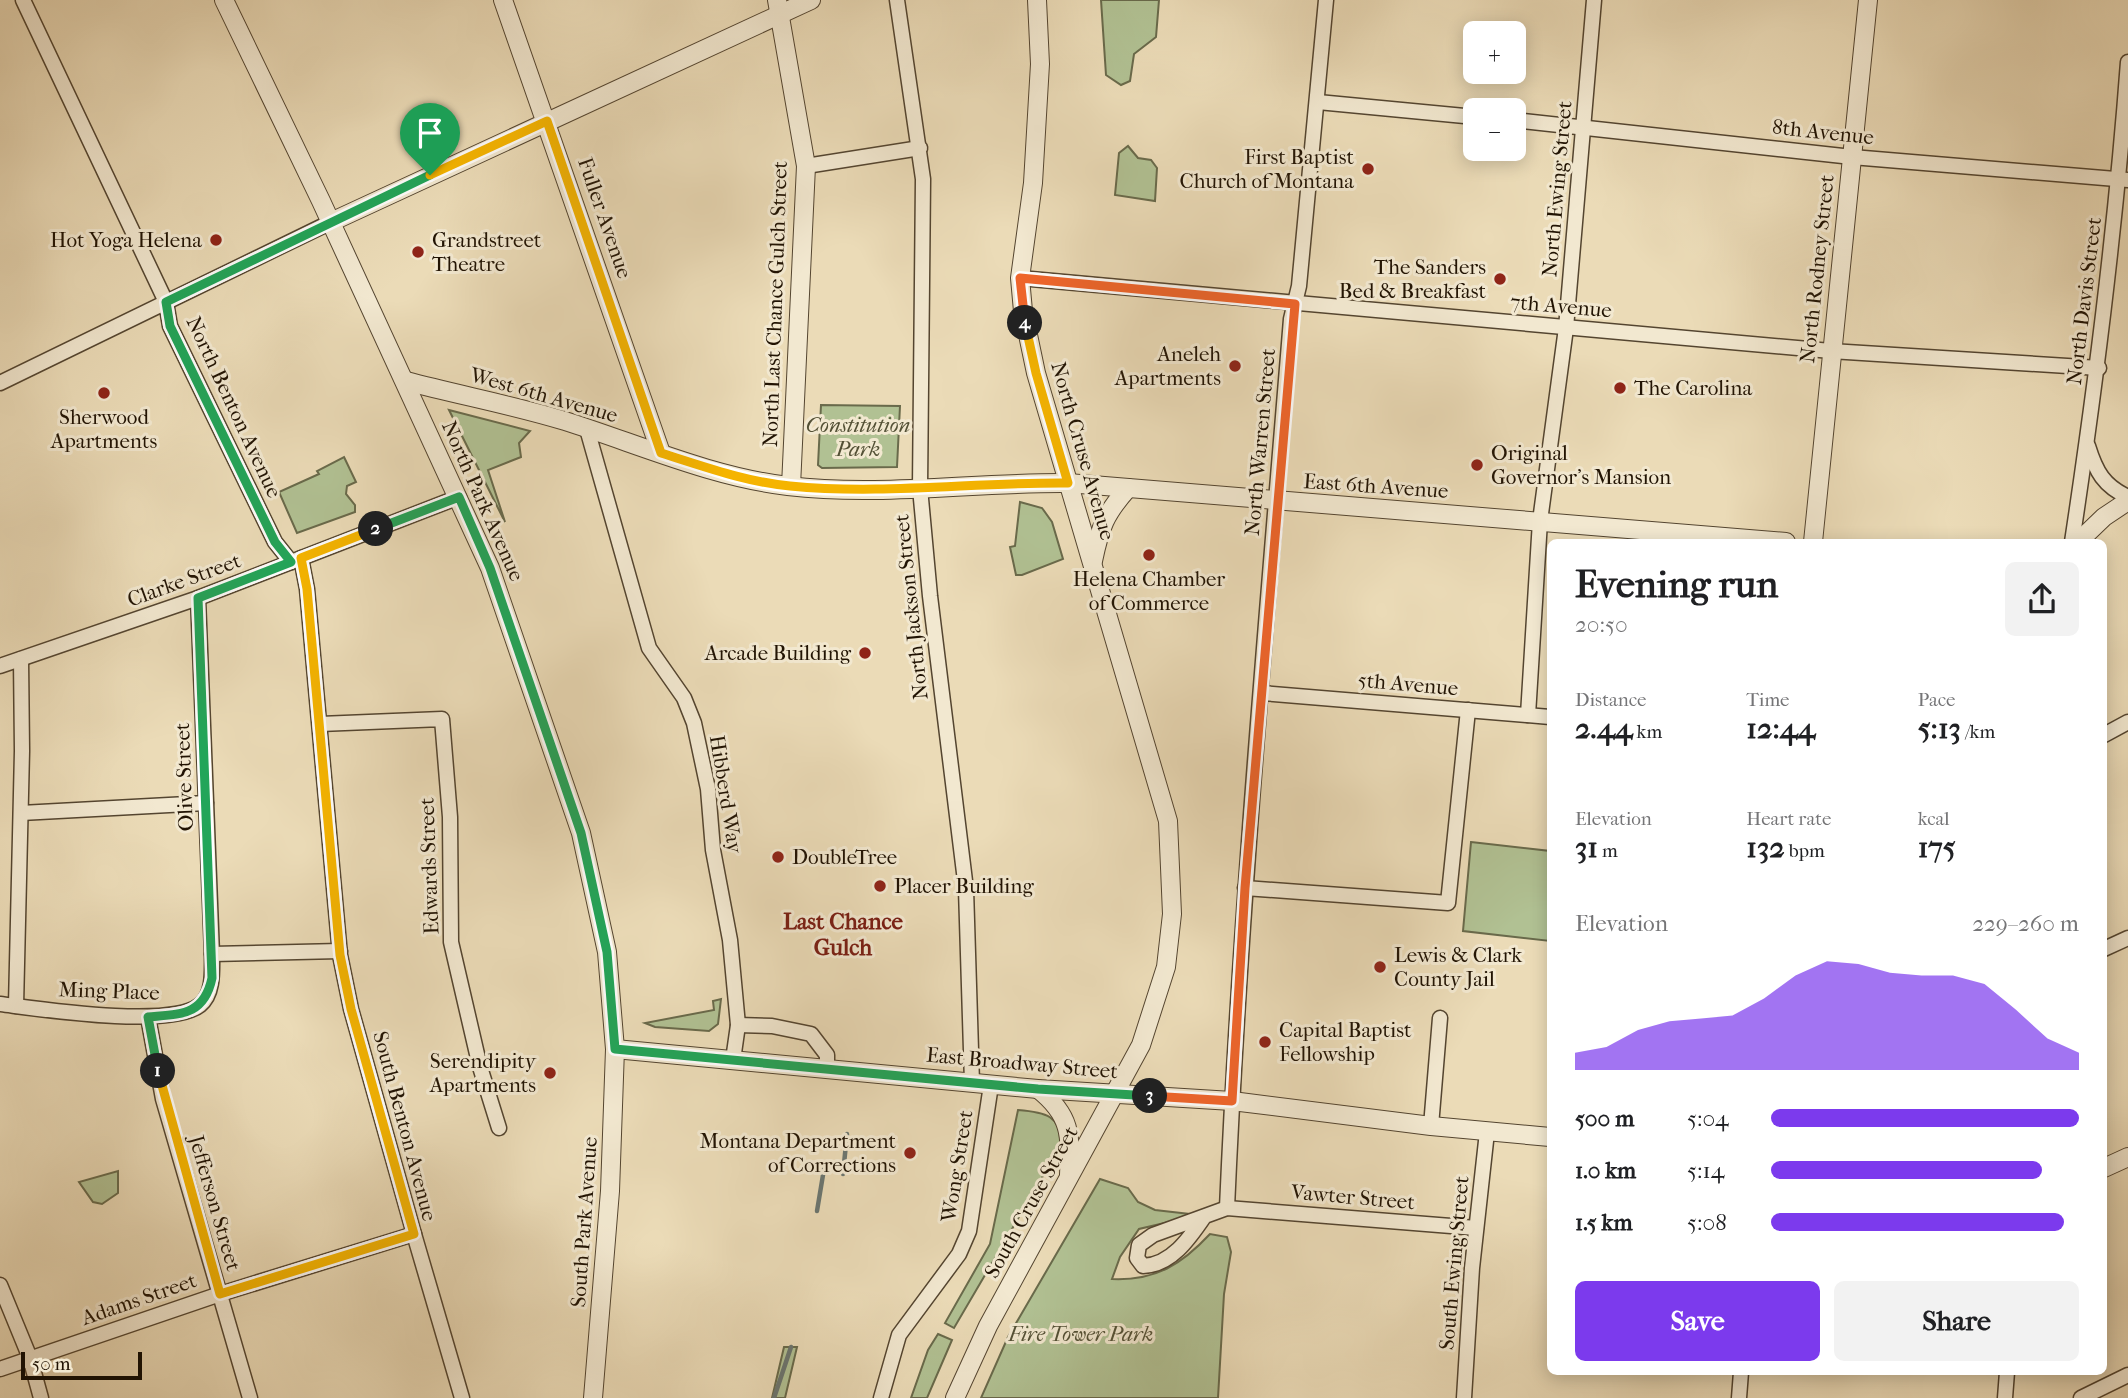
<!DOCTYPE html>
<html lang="en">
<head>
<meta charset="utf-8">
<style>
  :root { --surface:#fff; --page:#f2f2f2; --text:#202124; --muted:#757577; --accent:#7c3aed }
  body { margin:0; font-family:"IM FELL French Canon",serif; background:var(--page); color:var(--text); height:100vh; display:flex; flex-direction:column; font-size:26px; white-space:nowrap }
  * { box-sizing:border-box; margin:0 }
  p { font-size:23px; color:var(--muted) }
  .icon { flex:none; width:38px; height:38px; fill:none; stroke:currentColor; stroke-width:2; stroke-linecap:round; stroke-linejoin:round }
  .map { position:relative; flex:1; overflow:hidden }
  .details { position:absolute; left:1547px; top:539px; width:560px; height:836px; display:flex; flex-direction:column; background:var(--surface); border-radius:10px; box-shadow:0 4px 18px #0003 }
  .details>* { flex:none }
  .buttons { position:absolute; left:1463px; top:21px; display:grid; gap:14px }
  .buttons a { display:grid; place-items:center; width:63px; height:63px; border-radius:10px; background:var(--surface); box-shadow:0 4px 18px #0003; font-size:35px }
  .scale { position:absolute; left:21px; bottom:18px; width:121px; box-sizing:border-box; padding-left:7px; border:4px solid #211303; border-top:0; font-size:19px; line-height:24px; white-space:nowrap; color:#211303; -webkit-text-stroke:5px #f2e8d0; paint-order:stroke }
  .pin { position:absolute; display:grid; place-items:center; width:60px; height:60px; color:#fff; margin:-72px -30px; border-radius:50% 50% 50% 0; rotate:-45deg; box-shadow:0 0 7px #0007 }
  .pin .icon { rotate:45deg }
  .km { position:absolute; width:35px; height:35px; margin:-18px; border-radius:50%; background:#222; color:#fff; font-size:19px; line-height:35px; text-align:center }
  .round { display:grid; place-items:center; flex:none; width:74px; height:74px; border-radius:10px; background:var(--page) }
  .head { display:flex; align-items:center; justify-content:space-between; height:119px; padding:0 28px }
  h1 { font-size:38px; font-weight:700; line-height:52px }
  .stats { display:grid; grid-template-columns:repeat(3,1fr); gap:10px; height:119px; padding:7px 28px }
  .stats div { display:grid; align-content:center }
  .stats b { font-size:30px; font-weight:700 }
  .stats small { font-size:19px; font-weight:400 }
  .stats p { font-size:19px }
  .chart { height:196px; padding:14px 28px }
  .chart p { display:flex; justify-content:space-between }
  .chart svg { width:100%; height:126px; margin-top:7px; fill:var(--accent); opacity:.7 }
  .cta { display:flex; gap:14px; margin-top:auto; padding:14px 28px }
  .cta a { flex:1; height:80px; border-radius:10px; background:var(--accent); color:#fff; font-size:28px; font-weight:700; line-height:80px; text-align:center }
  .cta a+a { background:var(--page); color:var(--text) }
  ul { padding:0 28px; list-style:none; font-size:23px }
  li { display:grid; grid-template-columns:112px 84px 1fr; align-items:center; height:52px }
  li i { height:18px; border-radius:9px; background:var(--accent) }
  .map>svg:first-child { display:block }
  .green { fill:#b1c193; stroke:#696a4b; stroke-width:2 }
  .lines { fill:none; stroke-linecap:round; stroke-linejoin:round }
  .stream { stroke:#6b7670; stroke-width:4.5 }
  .minor-casing { stroke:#544530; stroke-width:17 }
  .tertiary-casing { stroke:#544530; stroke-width:20 }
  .minor { stroke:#f2e8d0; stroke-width:14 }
  .tertiary { stroke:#f2e8d0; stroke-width:18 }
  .split-1-casing { stroke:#fff; stroke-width:14 }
  .split-2-casing { stroke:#fff; stroke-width:14 }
  .split-3-casing { stroke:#fff; stroke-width:14 }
  .split-4-casing { stroke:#fff; stroke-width:14 }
  .split-5-casing { stroke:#fff; stroke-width:14 }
  .split-1 { stroke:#22a559; stroke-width:9 }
  .split-2 { stroke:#f5b400; stroke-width:9 }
  .split-3 { stroke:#22a559; stroke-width:9 }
  .split-4 { stroke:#f0652b; stroke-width:9 }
  .split-5 { stroke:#f5b400; stroke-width:9 }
  .poi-dot { fill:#8f2418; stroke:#f2e8d0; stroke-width:2.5 }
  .labels { text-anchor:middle; stroke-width:6; stroke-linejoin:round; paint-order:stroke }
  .street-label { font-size:21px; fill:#211303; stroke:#f2e8d0 }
  .poi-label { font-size:21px; fill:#211303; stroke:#f2e8d0; text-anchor:end }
  .park-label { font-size:21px; font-style:italic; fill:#535035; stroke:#f2e8d0 }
  .neighbourhood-label { font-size:23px; font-weight:bold; fill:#7a1f14; stroke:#f2e8d0 }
</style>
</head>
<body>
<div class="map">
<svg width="2128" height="1398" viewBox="0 0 2128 1398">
  <rect width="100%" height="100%" fill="#ebdbb7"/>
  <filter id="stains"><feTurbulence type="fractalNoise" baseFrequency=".00286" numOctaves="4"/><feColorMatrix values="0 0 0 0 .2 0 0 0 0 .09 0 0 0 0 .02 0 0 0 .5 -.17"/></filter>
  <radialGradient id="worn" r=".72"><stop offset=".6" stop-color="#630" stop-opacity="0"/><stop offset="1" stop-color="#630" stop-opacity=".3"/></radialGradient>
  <g class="green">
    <path d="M1101,0H1159L1156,37L1134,54L1130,81L1121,85L1106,75Z"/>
    <path d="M1128,146L1138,158L1151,160L1157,168L1155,201L1115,195L1119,153Z"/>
    <path d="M821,405L900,406L897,467L822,468L818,465Z"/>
    <path d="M449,410L530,431L519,443L521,457L488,470L505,522Z"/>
    <path d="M344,457L356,482L347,486L346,494L355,505V512L297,533L279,492L319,474L317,471Z"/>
    <path d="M1020,502L1042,508L1052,522L1063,559L1022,575H1016L1010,547L1015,546Z"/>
    <path d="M1471,842L1550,851V941L1463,931Z"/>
    <path d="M721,999L718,1024L709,1031L655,1027L645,1023L714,1010L713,1001Z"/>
    <path d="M1018,1110C1044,1112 1063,1115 1060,1147L954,1328L945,1323L990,1244Z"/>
    <path d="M118,1171V1193L102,1204L93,1202L79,1182Z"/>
    <path d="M1100,1179L1128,1188L1138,1202L1155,1210L1199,1215L1139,1229L1120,1257L1112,1279C1156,1281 1182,1264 1210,1234L1227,1237L1231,1252L1224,1294L1218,1398H981L1008,1337Z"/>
    <path d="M938,1334L952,1340L927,1398H911L928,1350Z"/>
    <path d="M784,1347H797L785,1398H772Z"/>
  </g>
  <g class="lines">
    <g class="stream">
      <path d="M843,1174L847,1134"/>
      <path d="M817,1211L824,1169"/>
      <path d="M774,1398L791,1347"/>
    </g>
    <g class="minor-casing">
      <g id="minor">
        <path d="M23,0L166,302L170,326L275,542L291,562"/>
        <path d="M897,0L923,179L920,488L930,596L966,889L972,1083"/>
        <path d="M1318,102L1475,117"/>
        <path d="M1514,120L1852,157L2128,180"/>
        <path d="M806,166L920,148"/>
        <path d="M1020,278L1831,351L2099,368"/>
        <path d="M0,383L331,222"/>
        <path d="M587,429L649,648L684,698L694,723L708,789L713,850L730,940L738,1025L733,1060"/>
        <path d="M2088,446C2096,472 2104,486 2128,497"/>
        <path d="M2072,542C2096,383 2116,224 2128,62"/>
        <path d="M301,558L307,589L340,955L351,1009L414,1234L462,1398"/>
        <path d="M0,666L198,598L459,497"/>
        <path d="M1262,693L1550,717"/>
        <path d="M1528,715L1540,521L1566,328L1594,0"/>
        <path d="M320,724L442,719L450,817L451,942L480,1067L499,1128"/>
        <path d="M2104,735L2128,722"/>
        <path d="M21,813L206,803"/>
        <path d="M1245,888L1448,903L1468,710"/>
        <path d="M2104,949L2128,938"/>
        <path d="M212,954L340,951"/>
        <path d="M0,1004C40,1009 170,1029 200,1005C214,994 212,970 212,954L198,598"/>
        <path d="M16,1006L22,751L21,659"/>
        <path d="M148,1017L163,1099L250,1398"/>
        <path d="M738,1025L772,1026L811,1034L827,1055V1068"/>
        <path d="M1431,1126L1440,1018"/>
        <path d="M1227,1208C1240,911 1267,615 1291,319L1299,286L1326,0"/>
        <path d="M1204,1217C1189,1239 1171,1265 1143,1266L1137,1258L1139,1245L1153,1235L1227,1208L1476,1228"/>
        <path d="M0,1285L30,1358L41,1398"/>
        <path d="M0,1369L220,1294L414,1234"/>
        <path d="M881,1398L899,1335L959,1254L969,1231L991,1085"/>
        <path d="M1464,1398L1472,1268L1487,1132"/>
        <path d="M1739,1398L1741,1372"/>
        <path d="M2005,1398L2007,1372"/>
        <path d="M2081,1398L2128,1375"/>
      </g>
    </g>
    <g class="tertiary-casing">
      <g id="tertiary">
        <path d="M224,0L321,201L490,568L581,833L607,952L615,1049L610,1191L593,1398"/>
        <path d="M503,0L661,453"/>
        <path d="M777,0L806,166L791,486"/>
        <path d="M331,222L811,0"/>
        <path d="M406,381C458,395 513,405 565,421C638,444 712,477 788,486C880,497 976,482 1068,483L1786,542"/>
        <path d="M1813,542L1868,0"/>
        <path d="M2078,542L2104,517L2128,501"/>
        <path d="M1093,561C1100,527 1105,514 1128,488"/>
        <path d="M615,1049L1038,1089L1232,1101L1431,1126L1550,1137"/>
        <path d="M1038,1089C1071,1115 1071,1135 1069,1175"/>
        <path d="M2104,1168L2128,1157"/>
        <path d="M955,1398L988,1326L1141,1045L1166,967L1172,914L1168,821L1036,373L1023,311L1020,278L1033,183L1040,64L1037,0"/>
      </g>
    </g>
    <use href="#minor" class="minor"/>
    <use href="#tertiary" class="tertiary"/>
  </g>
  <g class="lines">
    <g class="split-1-casing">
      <path id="split-1" d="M158,1071L148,1017C180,1014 204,1016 212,978L198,598L291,562L275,542L170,326L166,302L430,175"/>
    </g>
    <g class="split-2-casing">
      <path id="split-2" d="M158,1071L220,1294L414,1234L351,1009L340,955L307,589L301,558L376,529"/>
    </g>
    <g class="split-3-casing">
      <path id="split-3" d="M376,529L459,497L490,568L581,833L607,952L615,1049L1038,1089L1150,1096"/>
    </g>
    <g class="split-4-casing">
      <path id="split-4" d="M1025,323L1020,278L1295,304L1245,888L1232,1101L1150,1096"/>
    </g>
    <g class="split-5-casing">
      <path id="split-5" d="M430,175L547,121L661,453C703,466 746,482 790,486C883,495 976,482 1068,483L1036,373L1025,323"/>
    </g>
    <use href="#split-1" class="split-1"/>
    <use href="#split-2" class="split-2"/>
    <use href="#split-3" class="split-3"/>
    <use href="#split-4" class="split-4"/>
    <use href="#split-5" class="split-5"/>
  </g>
  <g class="poi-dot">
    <circle cx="1368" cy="169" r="7"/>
    <circle cx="216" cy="240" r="7"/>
    <circle cx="418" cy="252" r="7"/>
    <circle cx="1500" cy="279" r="7"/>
    <circle cx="1235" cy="366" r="7"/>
    <circle cx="1620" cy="388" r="7"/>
    <circle cx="104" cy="393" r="7"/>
    <circle cx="1477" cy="465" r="7"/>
    <circle cx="1149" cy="555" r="7"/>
    <circle cx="865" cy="653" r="7"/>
    <circle cx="778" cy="857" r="7"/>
    <circle cx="880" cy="886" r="7"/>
    <circle cx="1380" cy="967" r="7"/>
    <circle cx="1265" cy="1042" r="7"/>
    <circle cx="550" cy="1073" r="7"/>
    <circle cx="910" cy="1153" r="7"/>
  </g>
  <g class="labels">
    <g class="street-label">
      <text transform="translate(1823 132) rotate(6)" y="7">8th Avenue</text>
      <text transform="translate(1557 189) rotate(-85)" y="7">North Ewing Street</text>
      <text transform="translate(605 218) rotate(71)" y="7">Fuller Avenue</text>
      <text transform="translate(1817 269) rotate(-84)" y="7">North Rodney Street</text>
      <text transform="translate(2084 301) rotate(-83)" y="7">North Davis Street</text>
      <text transform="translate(775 304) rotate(-88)" y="7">North Last Chance Gulch Street</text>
      <text transform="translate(1561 306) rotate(5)" y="7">7th Avenue</text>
      <text transform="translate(544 395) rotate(16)" y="7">West 6th Avenue</text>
      <text transform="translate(234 407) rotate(65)" y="7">North Benton Avenue</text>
      <text transform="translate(1260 442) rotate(-85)" y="7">North Warren Street</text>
      <text transform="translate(1083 451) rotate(74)" y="7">North Cruse Avenue</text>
      <text transform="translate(1376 486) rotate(4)" y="7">East 6th Avenue</text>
      <text transform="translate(483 501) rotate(66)" y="7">North Park Avenue</text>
      <text transform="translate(184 580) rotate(-20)" y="7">Clarke Street</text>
      <text transform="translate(911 607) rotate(-96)" y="7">North Jackson Street</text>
      <text transform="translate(1408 684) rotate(5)" y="7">5th Avenue</text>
      <text transform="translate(184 777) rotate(-92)" y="7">Olive Street</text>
      <text transform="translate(726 794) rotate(81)" y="7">Hibberd Way</text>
      <text transform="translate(429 866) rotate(-92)" y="7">Edwards Street</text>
      <text transform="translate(109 991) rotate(2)" y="7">Ming Place</text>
      <text transform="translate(1022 1063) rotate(5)" y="7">East Broadway Street</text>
      <text transform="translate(405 1126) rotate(75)" y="7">South Benton Avenue</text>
      <text transform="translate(957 1166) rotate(-81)" y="7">Wong Street</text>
      <text transform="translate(1353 1197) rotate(5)" y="7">Vawter Street</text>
      <text transform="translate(1031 1202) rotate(-61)" y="7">South Cruse Street</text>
      <text transform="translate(215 1203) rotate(74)" y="7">Jefferson Street</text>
      <text transform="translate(584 1222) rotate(-86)" y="7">South Park Avenue</text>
      <text transform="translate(1454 1263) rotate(-85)" y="7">South Ewing Street</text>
      <text transform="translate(139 1299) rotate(-19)" y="7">Adams Street</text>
    </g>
    <g class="poi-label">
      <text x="1354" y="164">First Baptist<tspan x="1354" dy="24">Church of Montana</tspan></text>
      <text x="202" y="247">Hot Yoga Helena</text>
      <text x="432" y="247" text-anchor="start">Grandstreet<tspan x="432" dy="24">Theatre</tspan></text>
      <text x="1486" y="274">The Sanders<tspan x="1486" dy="24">Bed &amp; Breakfast</tspan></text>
      <text x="1221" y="361">Aneleh<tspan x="1221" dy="24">Apartments</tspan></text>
      <text x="1634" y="395" text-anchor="start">The Carolina</text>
      <text x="104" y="424" text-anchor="middle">Sherwood<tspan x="104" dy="24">Apartments</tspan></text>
      <text x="1491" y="460" text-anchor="start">Original<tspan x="1491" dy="24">Governor's Mansion</tspan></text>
      <text x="1149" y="586" text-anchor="middle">Helena Chamber<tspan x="1149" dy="24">of Commerce</tspan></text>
      <text x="851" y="660">Arcade Building</text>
      <text x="792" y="864" text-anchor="start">DoubleTree</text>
      <text x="894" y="893" text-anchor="start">Placer Building</text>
      <text x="1394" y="962" text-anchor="start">Lewis &amp; Clark<tspan x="1394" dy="24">County Jail</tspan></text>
      <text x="1279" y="1037" text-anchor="start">Capital Baptist<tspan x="1279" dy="24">Fellowship</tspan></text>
      <text x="536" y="1068">Serendipity<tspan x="536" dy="24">Apartments</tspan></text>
      <text x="896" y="1148">Montana Department<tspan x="896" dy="24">of Corrections</tspan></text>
    </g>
    <g class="park-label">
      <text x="858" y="432">Constitution<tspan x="858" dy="24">Park</tspan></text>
      <text x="1081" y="1341">Fire Tower Park</text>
    </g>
    <g class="neighbourhood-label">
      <text x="843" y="929">Last Chance<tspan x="843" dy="26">Gulch</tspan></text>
    </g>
  </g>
  <rect width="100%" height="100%" filter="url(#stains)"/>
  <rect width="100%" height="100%" fill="url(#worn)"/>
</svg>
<div class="buttons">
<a>+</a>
<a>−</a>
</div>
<div class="scale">50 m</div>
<div class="pin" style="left:430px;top:175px;background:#1e9e55"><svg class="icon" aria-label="arrive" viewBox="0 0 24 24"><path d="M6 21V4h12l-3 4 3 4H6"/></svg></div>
<b class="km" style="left:158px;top:1071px">1</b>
<b class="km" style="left:376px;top:529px">2</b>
<b class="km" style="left:1150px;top:1096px">3</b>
<b class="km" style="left:1025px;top:323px">4</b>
<section class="details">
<div class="head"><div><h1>Evening run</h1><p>20:50</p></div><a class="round"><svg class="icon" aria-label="share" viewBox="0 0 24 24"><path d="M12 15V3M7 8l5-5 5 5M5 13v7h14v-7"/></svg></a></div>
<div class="stats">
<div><p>Distance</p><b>2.44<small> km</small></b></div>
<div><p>Time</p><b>12:44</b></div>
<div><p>Pace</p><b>5:13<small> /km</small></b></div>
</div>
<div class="stats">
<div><p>Elevation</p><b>31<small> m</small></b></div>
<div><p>Heart rate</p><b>132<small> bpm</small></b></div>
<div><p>kcal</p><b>175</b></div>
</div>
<div class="chart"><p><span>Elevation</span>229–260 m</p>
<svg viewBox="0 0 160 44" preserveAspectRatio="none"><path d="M0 44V38L10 36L20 30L30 27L40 26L50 25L60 19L70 11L80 6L90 7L100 10L110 11L120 11L130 14L140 23L150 33L160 38V44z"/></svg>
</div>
<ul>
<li><b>500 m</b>5:04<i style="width:100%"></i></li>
<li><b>1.0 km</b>5:14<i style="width:88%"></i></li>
<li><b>1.5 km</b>5:08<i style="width:95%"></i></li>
</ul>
<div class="cta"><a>Save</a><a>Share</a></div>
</section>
</div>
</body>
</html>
